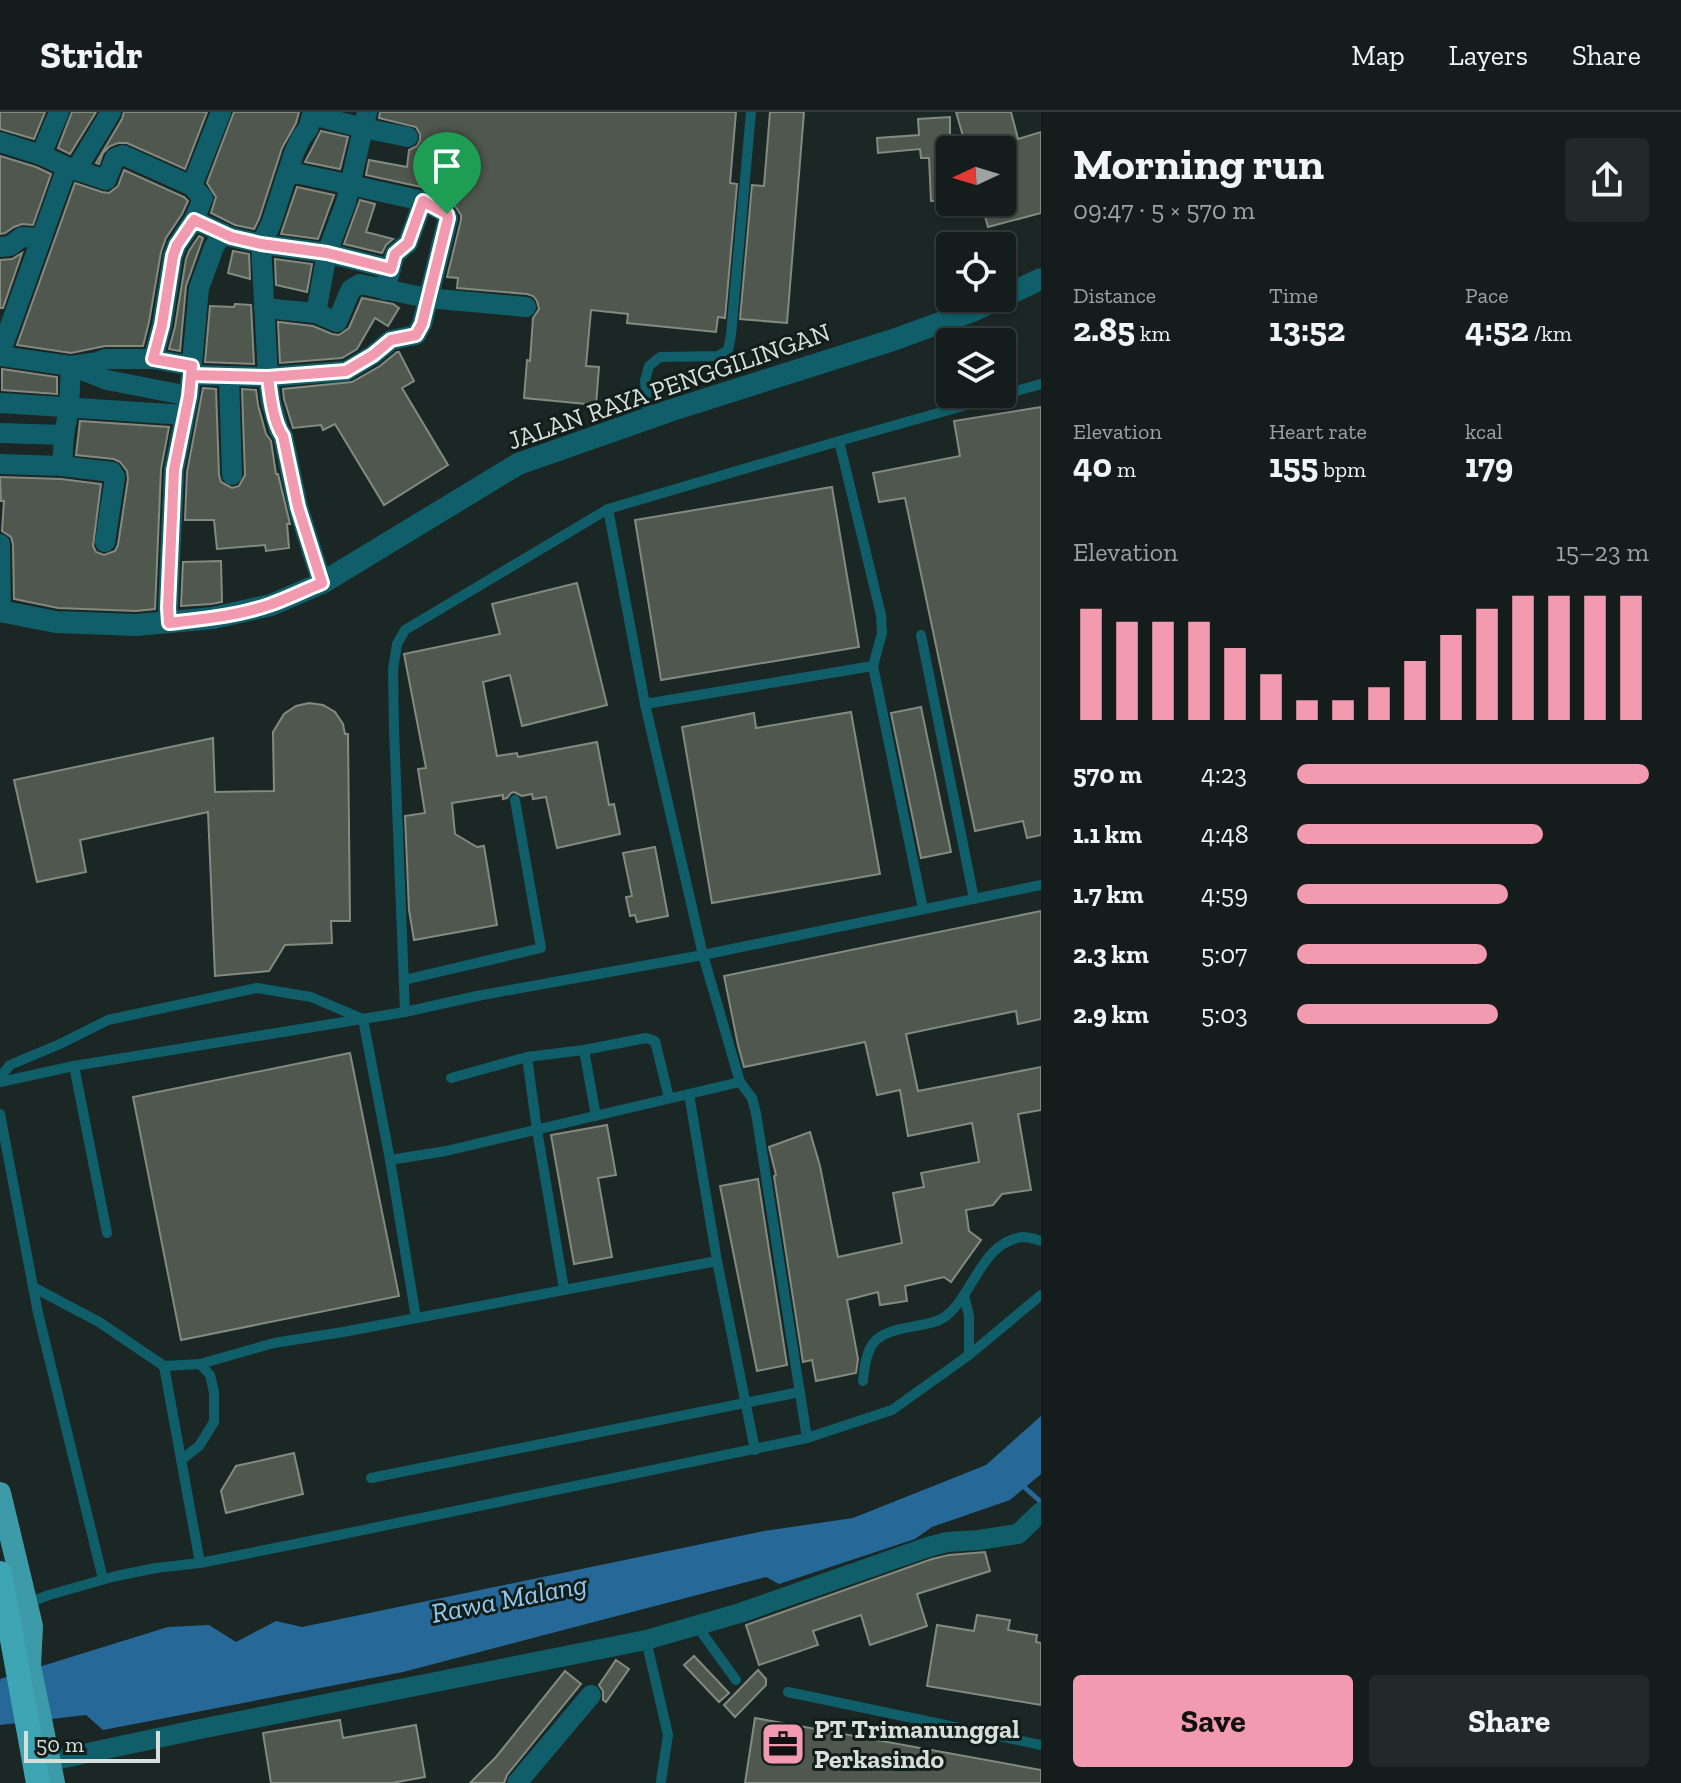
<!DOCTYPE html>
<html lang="en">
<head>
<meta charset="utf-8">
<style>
  :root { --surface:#141d1b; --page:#212a28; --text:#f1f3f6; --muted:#9da2a3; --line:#333b3a; --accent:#f29ab0 }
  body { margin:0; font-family:"Zilla Slab",serif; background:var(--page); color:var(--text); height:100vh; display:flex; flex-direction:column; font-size:30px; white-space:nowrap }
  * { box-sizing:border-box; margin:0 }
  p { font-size:26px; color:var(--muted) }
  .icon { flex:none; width:44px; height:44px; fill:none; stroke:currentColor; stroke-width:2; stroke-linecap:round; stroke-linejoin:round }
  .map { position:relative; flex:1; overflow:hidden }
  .panel { display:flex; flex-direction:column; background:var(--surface); width:640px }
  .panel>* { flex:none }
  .needle { width:52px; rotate:266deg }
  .tools { position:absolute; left:936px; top:24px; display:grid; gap:16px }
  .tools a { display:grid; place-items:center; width:80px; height:80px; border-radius:8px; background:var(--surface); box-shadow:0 2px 6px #0004,0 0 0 2px var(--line); font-size:40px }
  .scale { position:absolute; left:24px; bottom:20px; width:136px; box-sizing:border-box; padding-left:8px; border:4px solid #d7dfdc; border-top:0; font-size:22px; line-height:28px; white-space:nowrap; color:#d7dfdc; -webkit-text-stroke:6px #121e1a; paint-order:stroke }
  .pin { position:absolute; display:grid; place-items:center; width:68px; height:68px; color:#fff; margin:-82px -34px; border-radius:50% 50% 50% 0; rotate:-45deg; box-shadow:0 0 8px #0007 }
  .pin .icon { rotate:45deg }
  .round { display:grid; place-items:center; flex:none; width:84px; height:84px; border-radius:8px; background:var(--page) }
  .head { display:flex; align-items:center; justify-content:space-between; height:136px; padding:0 32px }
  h1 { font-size:44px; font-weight:700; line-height:60px }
  .stats { display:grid; grid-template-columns:repeat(3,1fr); gap:12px; height:136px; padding:8px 32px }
  .stats div { display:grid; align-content:center }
  .stats b { font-size:34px; font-weight:700 }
  .stats small { font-size:22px; font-weight:400 }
  .stats p { font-size:22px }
  .chart { height:224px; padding:16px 32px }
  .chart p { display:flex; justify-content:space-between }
  .chart svg { width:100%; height:144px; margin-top:8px; stroke:var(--accent); stroke-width:6 }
  .action { display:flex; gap:16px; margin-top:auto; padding:16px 32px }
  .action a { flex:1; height:92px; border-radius:8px; background:var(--accent); color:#111; font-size:32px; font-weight:700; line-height:92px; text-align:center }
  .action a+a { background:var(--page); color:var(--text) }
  ul { padding:0 32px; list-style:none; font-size:26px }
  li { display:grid; grid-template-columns:128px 96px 1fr; align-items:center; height:60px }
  li i { height:20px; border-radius:10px; background:var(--accent) }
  header { display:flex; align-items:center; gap:48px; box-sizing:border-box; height:112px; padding:0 40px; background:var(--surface); border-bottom:2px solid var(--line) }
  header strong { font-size:38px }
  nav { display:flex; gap:44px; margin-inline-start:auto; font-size:28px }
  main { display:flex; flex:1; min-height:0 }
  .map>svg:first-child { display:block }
  .water { fill:#266898 }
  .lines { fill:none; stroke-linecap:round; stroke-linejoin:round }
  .stream { stroke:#266898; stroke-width:5 }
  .building { fill:#4f574e; stroke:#838b81; stroke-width:2 }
  .service { stroke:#0f5e69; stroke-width:10 }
  .minor { stroke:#0f5e69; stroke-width:20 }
  .tertiary { stroke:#0f5e69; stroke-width:22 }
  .trunk { stroke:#3d9aa8; stroke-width:22 }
  .motorway { stroke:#3da5b4; stroke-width:24 }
  .route-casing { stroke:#fff; stroke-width:16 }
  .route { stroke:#f29ab0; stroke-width:10 }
  .labels { text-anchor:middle; stroke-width:6; stroke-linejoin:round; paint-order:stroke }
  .street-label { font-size:26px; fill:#d7dfdc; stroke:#121e1a }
  .poi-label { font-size:26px; font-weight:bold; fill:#d7dfdc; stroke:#121e1a; text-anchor:start }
  .water-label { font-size:28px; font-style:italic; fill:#95c8f0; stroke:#121e1a }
</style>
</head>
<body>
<header>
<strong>Stridr</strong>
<nav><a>Map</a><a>Layers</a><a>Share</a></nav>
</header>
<main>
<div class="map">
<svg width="1041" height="1671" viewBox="0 0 1041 1671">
  <rect width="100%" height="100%" fill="#1b2724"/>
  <path class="water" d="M1041,1304V1362L1010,1388L932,1415L915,1427L779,1472L766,1465L403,1560L103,1618L86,1603L0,1613V1567L168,1515L209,1513L236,1530L276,1509L302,1515L764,1419L853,1406L986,1353Z"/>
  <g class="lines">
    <path class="stream" d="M1023,1374L1041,1390"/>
  </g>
  <g class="building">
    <path d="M0,0H45L34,27L0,17Z"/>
    <path d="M72,0H96L70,42L58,36Z"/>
    <path d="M124,0H207L185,57L127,31H118L110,34L103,41L99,52L96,51L122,7Z"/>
    <path d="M234,0H299L296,11L282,36L259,107L254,117L235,113L211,101L216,85L207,71Z"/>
    <path d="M380,0H736L730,71L737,72L725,206L718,205L716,220L627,211L628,202L591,198L586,254L599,255L596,293L524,286L527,248L530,249L533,206L539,197L537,189L533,184L527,182L457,176L458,166L447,165L461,108V103L453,91V87L446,86L426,76L366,63L369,48L407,55L409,38L417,34L420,28V22L416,15L379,6Z"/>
    <path d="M770,0H804L787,211L740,207L752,73L764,74Z"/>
    <path d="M956,0H1011L1018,27L1041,20V101L988,115L981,90H1002V38H967Z"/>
    <path d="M950,5V88L931,89L929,46H921L920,37L878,41L877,26L919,23L918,7Z"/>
    <path d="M321,19L348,25L340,57L305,50Z"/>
    <path d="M0,44L36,55L51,62L33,113L22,112L14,115L5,121L0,122Z"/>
    <path d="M124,58L184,85L188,89L182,102L166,126L161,140L149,210L143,234H105L71,241L17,233L75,71L102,80L109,81L118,74Z"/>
    <path d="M297,75L334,83L318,127L281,122Z"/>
    <path d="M360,88L375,92L366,120L393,127L386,133L382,141L344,132Z"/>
    <path d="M199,124L203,126L186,174L180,239L169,237L175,215L186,147L189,139Z"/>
    <path d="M233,139L249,142L250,167L228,161Z"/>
    <path d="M22,141L3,196H0V148L12,147Z"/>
    <path d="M275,147L312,152L307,180L276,173Z"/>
    <path d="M362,186L393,192L399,196L388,214L375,206L357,237L342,246L280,251L278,210L313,214L332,222L339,223L349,216Z"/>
    <path d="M235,192L251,193L254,252L205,250L210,194L234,195Z"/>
    <path d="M397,240H399L414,269L402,276L448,353L384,393L335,312L323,318L321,313L293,316L284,287L283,277L352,270L380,254Z"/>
    <path d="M2,257L57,265V282L2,278Z"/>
    <path d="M203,276L216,277L219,363L221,370L232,376L239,374L245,363L242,277L256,278L258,293L266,322L271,329L276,362H278L290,412H287L289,436L266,439L265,433L217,437L214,408H185L187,360Z"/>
    <path d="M1041,295V723L1027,726L1023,709L975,719L905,386L879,390L873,361L960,344L954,309Z"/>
    <path d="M80,309L169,315L161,357L155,497L136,499L58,496L14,487L13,432L11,425L2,419L4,389H1L0,365L61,367L101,372L93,434L96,440L104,443L115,439L118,433L128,367L127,359L120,350L114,347L76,343Z"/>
    <path d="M832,375L859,535L661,568L635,408Z"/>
    <path d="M221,449L222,490L211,492L181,494L183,450Z"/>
    <path d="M577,471L607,593L522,614L510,563L483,570L497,644L517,641L518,645L597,630L609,693L614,692L620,722L557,736L546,685L533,687L532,682L522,684L514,680L511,681L507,686L503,687V683L452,691L455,722L477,735L484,734L497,813L414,828L409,798L405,704L425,701L418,657L426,656L404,542L500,522L492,492Z"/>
    <path d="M309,591L323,593L335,600L343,612L345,622H348L350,809H331L332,831L285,833L269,859L215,864L208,700L80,728L86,760L37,770L14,668L213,626L215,680L274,679L273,620L284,602L296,594Z"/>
    <path d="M921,595L951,740L921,746L891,601Z"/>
    <path d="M851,600L880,762L712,791L682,615L754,601L756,616Z"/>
    <path d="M655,735L668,804L637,810L635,803L630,804L626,785L632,784L623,741Z"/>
    <path d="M1041,799V907L1018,912L1016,899L906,922L918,979L1041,955V998L1018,1002L1031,1078L1002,1082L993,1093L966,1098L969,1119L981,1128L951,1170L944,1165L905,1174L907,1189L880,1193L878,1180L847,1188L858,1247L856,1261L816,1269L812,1248L803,1250L774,1064L776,1063L769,1035L810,1020L820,1054L838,1145L902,1131L893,1081L924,1075L921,1061L979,1050L972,1011L908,1024L900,978L877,983L865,930L744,955L738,933L724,864Z"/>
    <path d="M350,941L399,1184L181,1228L133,985Z"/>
    <path d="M607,1013L616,1063L598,1066L612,1145L574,1152L551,1023Z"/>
    <path d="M758,1067L787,1253L757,1259L720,1074Z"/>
    <path d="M294,1341L303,1382L226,1401L221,1379L236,1354Z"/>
    <path d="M985,1440L990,1459L917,1482L927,1514L870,1533L861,1503L813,1519L818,1533L759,1553L746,1513L932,1447L949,1443Z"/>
    <path d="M977,1503L1010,1508L1008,1518L1037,1523L1036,1530L1041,1531V1593L927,1574L937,1513L974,1519Z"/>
    <path d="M694,1544L729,1581L719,1590L684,1553Z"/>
    <path d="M616,1548L629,1557L606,1590L603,1588V1579L599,1573Z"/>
    <path d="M758,1558L766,1567V1573L735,1605L724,1593Z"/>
    <path d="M565,1559L581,1572L507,1663L504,1671H470L496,1645Z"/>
    <path d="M755,1606L1041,1658V1671H745Z"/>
    <path d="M340,1608L343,1626L416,1613L425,1665L392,1671H271L263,1621Z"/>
  </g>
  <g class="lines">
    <g class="service">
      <path d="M648,306L645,268L649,254L660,245L718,244L728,238L731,223L751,0"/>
      <path d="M839,329L1041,272"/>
      <path d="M921,523L974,787"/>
      <path d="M645,592L873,554L923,797"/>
      <path d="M404,868L541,836L515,688"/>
      <path d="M405,900L394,617L393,558L397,532L405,518L608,397"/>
      <path d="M584,938L596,1004"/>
      <path d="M527,945L537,1018L564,1177"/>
      <path d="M74,954L107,1121"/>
      <path d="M0,965L10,953L60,932L108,908L257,876L311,885L363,907L390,1048L446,1039L740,970"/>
      <path d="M451,966L527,945L584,938L646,926L655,929L669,986"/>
      <path d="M0,970L74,954L405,900L477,884L703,843L1041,773"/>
      <path d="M689,982L717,1149L755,1338"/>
      <path d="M0,1002L38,1201L103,1467"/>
      <path d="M390,1048L416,1206"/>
      <path d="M33,1175L99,1210L164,1254"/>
      <path d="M964,1183L969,1204V1243"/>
      <path d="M863,1269C864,1256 866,1238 876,1228C894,1212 929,1217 946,1204C974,1182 982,1129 1023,1125C1029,1125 1035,1127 1041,1129"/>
      <path d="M807,1326L756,1001L752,986L740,970L703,843L645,592L608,397L839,329L881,503L882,521L873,554"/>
      <path d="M181,1348L199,1334L214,1310V1280L210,1263L200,1252"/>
      <path d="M371,1366L800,1280"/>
      <path d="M200,1451L164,1254L200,1252L274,1231L343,1220L717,1149"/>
      <path d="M28,1491L49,1483L116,1464L156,1456L200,1451L305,1430L807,1326L892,1298L969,1243L1041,1183"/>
      <path d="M697,1514L736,1568"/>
      <path d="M646,1528L668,1623L661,1669"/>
      <path d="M788,1580L1041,1633"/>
    </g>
    <g class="minor">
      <path d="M313,0L308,17L301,26L294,41L271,112L261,132L268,265L271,290L279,318L283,324L298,395L322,471"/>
      <path d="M313,3L363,16L408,25"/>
      <path d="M0,30L41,43L67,55L0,242"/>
      <path d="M41,43L59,0"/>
      <path d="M67,55L106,68L115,46L123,43L192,74L203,86L194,108L177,133L173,144L162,213L153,247"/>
      <path d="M76,58L111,0"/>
      <path d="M287,62H300L328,68L423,89L408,131L395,142L385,178"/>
      <path d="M192,74L221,0"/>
      <path d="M194,108L231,125L261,132L327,141L391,157"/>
      <path d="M0,135L10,134L22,125L42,126"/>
      <path d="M264,196L316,201L327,141L346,90L367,0"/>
      <path d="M316,201L337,210L351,177L360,172L427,186L526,195"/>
      <path d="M0,244L71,254L107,268L189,284"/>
      <path d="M191,263L268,265L346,259L373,243L391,228L416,223L422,212L448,106L444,100L423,89"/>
      <path d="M229,264L232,363"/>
      <path d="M1,291L185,303"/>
      <path d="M0,321L64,323"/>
      <path d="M0,352L62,354L112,360L115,365L105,430"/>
      <path d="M62,354L64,323L69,295L71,254L98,250L105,247H153L192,254"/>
      <path d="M0,432L1,499"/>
      <path d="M169,511L168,496L174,358L189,284L199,176L214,135L223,121"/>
      <path d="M50,1649L200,1617L646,1528L740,1501L928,1435L947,1430L979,1428L1018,1422L1041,1400"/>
      <path d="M517,1671L591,1583"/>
    </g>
    <g class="tertiary">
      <path d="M1002,185L1041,167"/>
      <path d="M0,499L56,510L136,513L213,506L271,493L322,471L518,352L672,298L893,228L970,200L1000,186"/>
    </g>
    <path class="trunk" d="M0,1381L32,1514L30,1554L54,1671"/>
    <path class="motorway" d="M0,1461L38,1671"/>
  </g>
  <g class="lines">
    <g class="route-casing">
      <path id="route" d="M447,102L423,89L408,131L395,142L391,157L327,141L261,132L231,125L194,108L177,133L173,144L162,213L153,247L192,254L191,263L268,265C270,282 273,310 283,324L298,395L322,471C304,478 287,487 269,493C237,504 202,507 169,511L168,496L174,358L189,284L191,263L268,265L346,259L373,243L391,228L416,223L422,212L448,106L447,102"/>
    </g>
    <use href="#route" class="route"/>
  </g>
  <defs>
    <g id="office-square" transform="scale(2.3)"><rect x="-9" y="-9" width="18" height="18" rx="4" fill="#f29ab0" stroke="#121e1a"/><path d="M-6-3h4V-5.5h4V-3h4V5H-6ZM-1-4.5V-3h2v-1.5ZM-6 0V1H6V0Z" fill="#111"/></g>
  </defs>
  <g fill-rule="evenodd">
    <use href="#office-square" x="783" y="1632"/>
  </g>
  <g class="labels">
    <g class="street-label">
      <text transform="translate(669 274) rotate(-19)" y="9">JALAN RAYA PENGGILINGAN</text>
    </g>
    <g class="poi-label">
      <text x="814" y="1626">PT Trimanunggal<tspan x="814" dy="30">Perkasindo</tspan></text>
    </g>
    <g class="water-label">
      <text transform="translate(509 1486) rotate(-11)" y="10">Rawa Malang</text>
    </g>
  </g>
</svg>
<div class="tools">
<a><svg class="needle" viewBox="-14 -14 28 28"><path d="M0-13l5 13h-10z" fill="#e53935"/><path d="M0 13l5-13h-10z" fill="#9da2a3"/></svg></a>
<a><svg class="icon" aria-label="locate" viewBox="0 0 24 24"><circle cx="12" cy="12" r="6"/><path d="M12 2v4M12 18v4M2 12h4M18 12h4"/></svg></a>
<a><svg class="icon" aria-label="layers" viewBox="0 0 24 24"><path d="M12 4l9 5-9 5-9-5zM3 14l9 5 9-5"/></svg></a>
</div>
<div class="scale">50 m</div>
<div class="pin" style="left:447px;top:102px;background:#1e9e55"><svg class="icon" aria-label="arrive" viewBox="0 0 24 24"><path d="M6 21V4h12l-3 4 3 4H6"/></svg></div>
</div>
<section class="panel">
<div class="head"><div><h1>Morning run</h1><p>09:47 · 5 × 570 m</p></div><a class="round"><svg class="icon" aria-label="share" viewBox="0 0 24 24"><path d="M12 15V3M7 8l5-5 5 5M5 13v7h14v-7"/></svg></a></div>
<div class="stats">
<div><p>Distance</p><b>2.85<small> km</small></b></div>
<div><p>Time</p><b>13:52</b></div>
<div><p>Pace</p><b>4:52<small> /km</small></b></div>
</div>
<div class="stats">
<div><p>Elevation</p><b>40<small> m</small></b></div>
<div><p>Heart rate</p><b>155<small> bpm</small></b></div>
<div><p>kcal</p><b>179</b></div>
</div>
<div class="chart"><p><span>Elevation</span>15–23 m</p>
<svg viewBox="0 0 160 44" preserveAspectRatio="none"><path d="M5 44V10M15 44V14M25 44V14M35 44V14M45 44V22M55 44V30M65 44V38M75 44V38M85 44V34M95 44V26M105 44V18M115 44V10M125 44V6M135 44V6M145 44V6M155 44V6"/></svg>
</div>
<ul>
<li><b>570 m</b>4:23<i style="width:100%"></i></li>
<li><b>1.1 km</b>4:48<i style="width:70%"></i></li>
<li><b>1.7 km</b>4:59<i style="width:60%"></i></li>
<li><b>2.3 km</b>5:07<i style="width:54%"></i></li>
<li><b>2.9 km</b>5:03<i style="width:57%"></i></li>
</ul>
<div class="action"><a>Save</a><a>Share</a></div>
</section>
</main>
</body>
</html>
